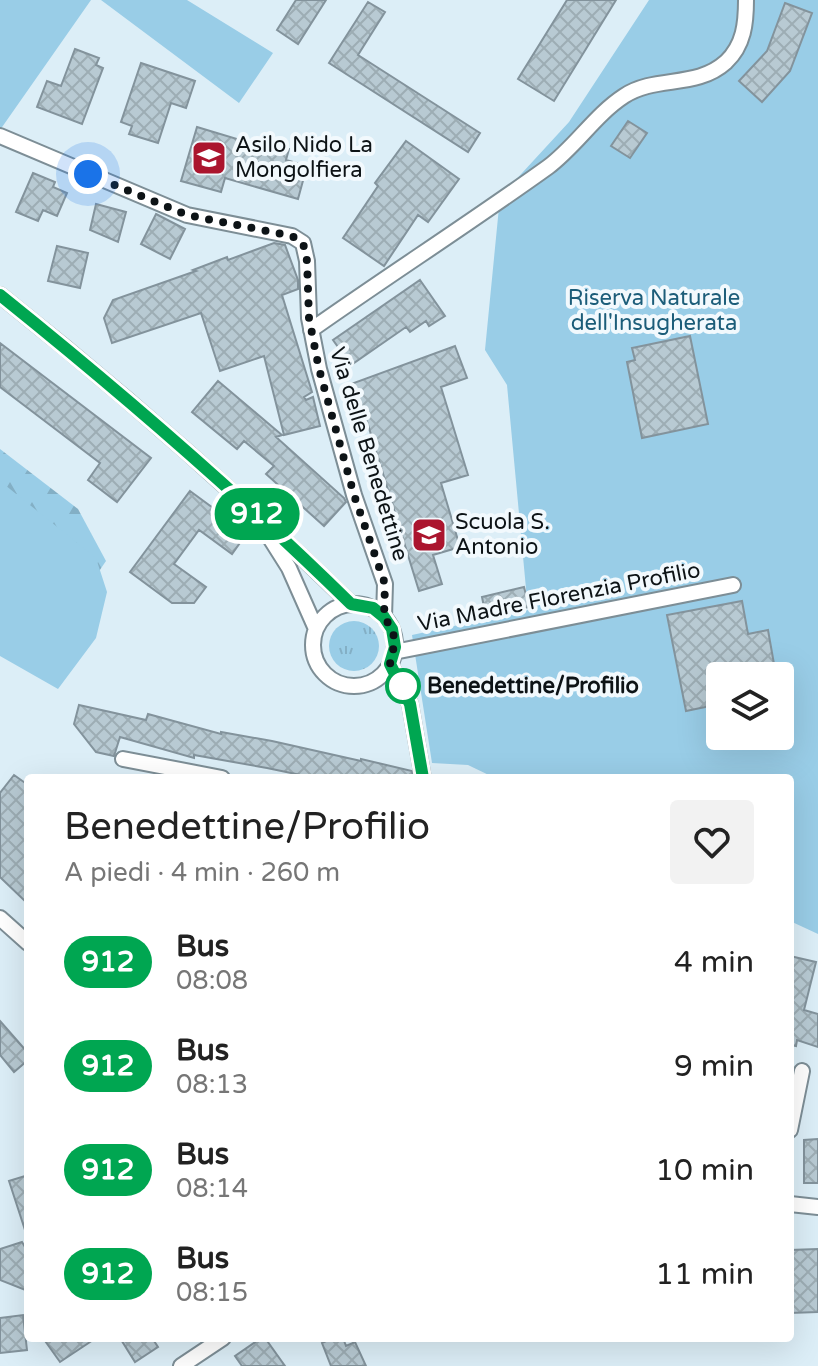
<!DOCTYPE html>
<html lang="it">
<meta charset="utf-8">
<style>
body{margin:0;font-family:"Varela Round",sans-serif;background:#f2f2f2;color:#222;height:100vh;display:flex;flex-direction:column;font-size:30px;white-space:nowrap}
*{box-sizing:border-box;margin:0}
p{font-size:26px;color:#767676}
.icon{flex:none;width:44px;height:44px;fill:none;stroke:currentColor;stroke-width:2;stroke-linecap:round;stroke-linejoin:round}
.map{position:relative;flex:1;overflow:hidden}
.drawer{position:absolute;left:24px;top:774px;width:770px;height:568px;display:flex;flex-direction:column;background:#fff;border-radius:8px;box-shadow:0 8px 32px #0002}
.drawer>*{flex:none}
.badge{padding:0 16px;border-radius:26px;font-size:28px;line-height:52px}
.tools{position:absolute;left:706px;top:662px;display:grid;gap:16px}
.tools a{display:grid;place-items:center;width:88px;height:88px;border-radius:8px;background:#fff;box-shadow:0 8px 32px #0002;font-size:40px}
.you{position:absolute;width:40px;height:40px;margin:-20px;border:6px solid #fff;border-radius:50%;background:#1a73e8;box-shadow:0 0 0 12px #1a73e833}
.map>.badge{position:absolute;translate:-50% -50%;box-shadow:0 0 0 4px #fff}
.round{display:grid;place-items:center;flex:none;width:84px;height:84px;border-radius:8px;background:#f2f2f2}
.headline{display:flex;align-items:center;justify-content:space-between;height:136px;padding:0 40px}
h1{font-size:38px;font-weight:600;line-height:60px}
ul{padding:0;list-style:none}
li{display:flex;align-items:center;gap:24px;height:104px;padding:0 40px}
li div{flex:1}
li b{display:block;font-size:30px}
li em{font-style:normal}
li .badge{min-width:88px;font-weight:700;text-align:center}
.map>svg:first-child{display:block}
.grass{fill:url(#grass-tufts)}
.forest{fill:url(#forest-firs)}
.park{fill:#99cde7;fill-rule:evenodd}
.building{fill:url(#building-cross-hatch);stroke:#83939c;stroke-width:2}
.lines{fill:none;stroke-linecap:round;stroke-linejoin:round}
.minor-casing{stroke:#7d8e96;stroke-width:18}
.minor{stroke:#fff;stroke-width:14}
.line-casing{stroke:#fff;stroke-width:18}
.line{stroke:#00a651;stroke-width:12}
.walk{stroke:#0d1316;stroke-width:8;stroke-dasharray:0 14.4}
.stop-dot{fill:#fff;stroke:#00a651;stroke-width:4}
.labels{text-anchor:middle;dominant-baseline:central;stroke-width:8;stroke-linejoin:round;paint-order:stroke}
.poi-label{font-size:22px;fill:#0d1316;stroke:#f2f9fd;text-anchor:start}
.park-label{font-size:22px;fill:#1c5d79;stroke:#f2f9fd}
.street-label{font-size:22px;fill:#0d1316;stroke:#f2f9fd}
.stop-label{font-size:22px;font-weight:bold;fill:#0d1316;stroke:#f2f9fd;text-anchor:start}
</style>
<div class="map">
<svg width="818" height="1366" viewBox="0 0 818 1366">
<defs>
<pattern id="grass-tufts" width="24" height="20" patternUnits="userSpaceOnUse" patternTransform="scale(2)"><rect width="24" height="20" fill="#99cde7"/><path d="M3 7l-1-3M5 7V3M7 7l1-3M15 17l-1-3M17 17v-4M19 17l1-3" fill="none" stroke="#83afc5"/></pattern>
<pattern id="forest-firs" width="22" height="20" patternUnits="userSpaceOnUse" patternTransform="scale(2)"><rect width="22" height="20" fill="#99cde7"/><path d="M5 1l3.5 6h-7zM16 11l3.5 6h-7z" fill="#83afc5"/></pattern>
<pattern id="building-cross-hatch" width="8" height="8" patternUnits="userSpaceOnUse" patternTransform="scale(2)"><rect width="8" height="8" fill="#b8cad3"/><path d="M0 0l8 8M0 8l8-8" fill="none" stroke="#9dadb4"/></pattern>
</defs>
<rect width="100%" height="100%" fill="#dceef7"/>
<path class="grass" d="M329 646a25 25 0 1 1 50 0a25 25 0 1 1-50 0Z"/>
<path class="forest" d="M 0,449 L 78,509 L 106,561 L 48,646 L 0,646 Z"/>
<path class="park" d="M 0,0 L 91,0 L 0,130 Z
M 101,0 L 187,0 L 273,53 L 239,103 Z
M 649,0 L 818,0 L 818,934 L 790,921 L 790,778 L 495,778 L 468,765 L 432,763 L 412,635 L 528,610 L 507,385 L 485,350 L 500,197 L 569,122 ZM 720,676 L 780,676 L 780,736 L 720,736 Z
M 0,481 L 96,558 L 107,592 L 96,638 L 58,689 L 0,656 Z"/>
<path class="building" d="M 296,0 L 326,0 L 298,44 L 277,30 Z
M 567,0 L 616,0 L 554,101 L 518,79 Z
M 368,2 L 385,12 L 358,55 L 480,133 L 468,152 L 329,63 Z
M 785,3 L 812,13 L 790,71 L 762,102 L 739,81 L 767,51 Z
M 75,49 L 99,58 L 96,65 L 103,68 L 82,124 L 37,107 L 47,81 L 61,86 Z
M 141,63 L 195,81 L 186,108 L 171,103 L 158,143 L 129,134 L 132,126 L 121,122 Z
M 628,121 L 647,133 L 630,158 L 611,146 Z
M 197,127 L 260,146 L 261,142 L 289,149 L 286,160 L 307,166 L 298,199 L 225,178 L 221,192 L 181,181 Z
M 406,141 L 459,179 L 428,222 L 418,215 L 384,266 L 343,238 L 378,186 L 375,183 Z
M 33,173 L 55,182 L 53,187 L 67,193 L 57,216 L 43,210 L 38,221 L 16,212 Z
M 96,204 L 126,212 L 118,242 L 90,230 Z
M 156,214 L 185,229 L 170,259 L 141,244 Z
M 274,243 L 285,245 L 298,280 L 298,289 L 282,295 L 312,392 L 304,397 L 306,400 L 313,397 L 320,426 L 284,435 L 264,356 L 220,371 L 201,313 L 112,343 L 104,318 L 113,300 L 196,271 L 193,270 L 227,257 L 228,260 Z
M 57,246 L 88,253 L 80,288 L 48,281 Z
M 420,280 L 445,316 L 429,326 L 426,321 L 410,332 L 406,327 L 351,365 L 333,340 Z
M 690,336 L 708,424 L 642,438 L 627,362 L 635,360 L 632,348 Z
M 0,343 L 151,458 L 117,502 L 88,480 L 100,463 L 0,387 Z
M 455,346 L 467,378 L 441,387 L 468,475 L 441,483 L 460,547 L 433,555 L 442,584 L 419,591 L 365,415 L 363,415 L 351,384 Z
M 218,381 L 282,435 L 276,437 L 344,498 L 346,502 L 324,526 L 266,474 L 274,466 L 244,441 L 237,449 L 192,412 Z
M 190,491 L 247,533 L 232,554 L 199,530 L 174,564 L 206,587 L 194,603 L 172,603 L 130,572 Z
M 524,587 L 529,607 L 486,617 L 482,597 Z
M 742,601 L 748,634 L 768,630 L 774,664 L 754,668 L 755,676 L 720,676 L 720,704 L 686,711 L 667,615 Z
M 79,705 L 146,720 L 148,714 L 221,734 L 221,732 L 272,741 L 361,761 L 361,759 L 412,771 L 413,778 L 315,778 L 267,768 L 194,755 L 194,758 L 120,737 L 114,756 L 96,752 L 74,724 Z
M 14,775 L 28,785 L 28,904 L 0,877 L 0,793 Z
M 790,956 L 816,962 L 804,1010 L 818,1014 L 818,1047 L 797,1040 L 796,1046 L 790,1045 Z
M 0,1021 L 28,1053 L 28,1060 L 14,1072 L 0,1055 Z
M 818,1139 L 818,1183 L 804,1183 L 804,1140 Z
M 28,1175 L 28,1230 L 25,1230 L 9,1181 Z
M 22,1242 L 28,1252 L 28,1291 L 0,1280 L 0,1249 Z
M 818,1249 L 818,1312 L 790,1313 L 790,1250 Z
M 23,1315 L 27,1350 L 0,1353 L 0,1318 Z
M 43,1338 L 96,1338 L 60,1362 Z
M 120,1338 L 152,1338 L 158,1347 L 135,1362 Z
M 261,1338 L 265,1338 L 285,1366 L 242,1366 L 235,1356 Z
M 332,1338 L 343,1338 L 346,1346 L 355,1342 L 366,1366 L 331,1366 L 322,1343 Z"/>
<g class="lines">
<defs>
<path id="minor" d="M 0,136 L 187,215 L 292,236 L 303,243 L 307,261 L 309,318 L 319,369 L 354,495 L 385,584 L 384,617
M 0,295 C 122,392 239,495 351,604
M 311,330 C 389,275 470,223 548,167 C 576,146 595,115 624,96 C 656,75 696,89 726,62 C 744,45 746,23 746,0
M 265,530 L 289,568 L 316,629
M313 645a41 41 0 1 1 82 0a41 41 0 1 1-82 0Z
M 394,652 L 733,585
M 390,664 L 410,704 L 423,778
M 123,759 L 222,778
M 0,918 L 28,943
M 790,1130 L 802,1071
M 790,1204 L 818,1207
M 181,1366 L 223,1338"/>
</defs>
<use href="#minor" class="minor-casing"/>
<use href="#minor" class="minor"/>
</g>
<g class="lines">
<defs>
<path id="line" d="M 0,295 C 122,393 239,494 351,604 L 373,608 L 384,617 L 392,629 L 395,647 L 390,664 L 410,704 L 423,778"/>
</defs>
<use href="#line" class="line-casing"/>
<use href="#line" class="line"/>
<path class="walk" d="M 88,174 L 187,215 L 292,236 L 303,243 L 307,261 L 309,318 L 319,369 L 354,495 L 385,584 L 384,617 L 392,629 L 395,641 L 390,664 L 405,691 L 403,686"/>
</g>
<defs>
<symbol id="school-square" viewBox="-11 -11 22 22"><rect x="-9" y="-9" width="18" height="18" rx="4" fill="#ab152e" stroke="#f2f9fd"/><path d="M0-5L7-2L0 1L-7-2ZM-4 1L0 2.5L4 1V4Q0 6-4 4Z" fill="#fff"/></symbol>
</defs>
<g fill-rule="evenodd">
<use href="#school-square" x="189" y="138" width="40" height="40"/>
<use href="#school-square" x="409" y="515" width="40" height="40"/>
</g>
<circle class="stop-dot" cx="403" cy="686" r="16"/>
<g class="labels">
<g class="poi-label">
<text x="235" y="145">Asilo Nido La<tspan x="235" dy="25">Mongolfiera</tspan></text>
<text x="455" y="522">Scuola S.<tspan x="455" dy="25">Antonio</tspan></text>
</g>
<g class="park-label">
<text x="654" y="298">Riserva Naturale<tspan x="654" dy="25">dell'Insugherata</tspan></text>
</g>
<g class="street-label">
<text transform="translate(369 454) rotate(73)">Via delle Benedettine</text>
<text transform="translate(559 597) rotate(-11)">Via Madre Florenzia Profilio</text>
</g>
<g class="stop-label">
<text x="427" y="686">Benedettine/Profilio</text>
</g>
</g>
</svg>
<div class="tools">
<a><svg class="icon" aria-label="layers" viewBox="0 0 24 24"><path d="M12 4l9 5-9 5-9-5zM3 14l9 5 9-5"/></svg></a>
</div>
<div class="you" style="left:88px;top:174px"></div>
<b class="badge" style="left:257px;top:514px;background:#00a651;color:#fff">912</b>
<section class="drawer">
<div class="headline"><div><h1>Benedettine/Profilio</h1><p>A piedi · 4 min · 260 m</p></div><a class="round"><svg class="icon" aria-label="heart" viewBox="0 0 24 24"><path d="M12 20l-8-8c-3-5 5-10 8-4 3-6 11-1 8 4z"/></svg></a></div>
<ul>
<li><span class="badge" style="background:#00a651;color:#fff">912</span><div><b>Bus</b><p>08:08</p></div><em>4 min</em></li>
<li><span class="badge" style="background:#00a651;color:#fff">912</span><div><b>Bus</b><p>08:13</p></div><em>9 min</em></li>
<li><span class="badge" style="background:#00a651;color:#fff">912</span><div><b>Bus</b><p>08:14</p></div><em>10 min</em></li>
<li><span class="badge" style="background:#00a651;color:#fff">912</span><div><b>Bus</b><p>08:15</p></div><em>11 min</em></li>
</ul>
</section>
</div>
